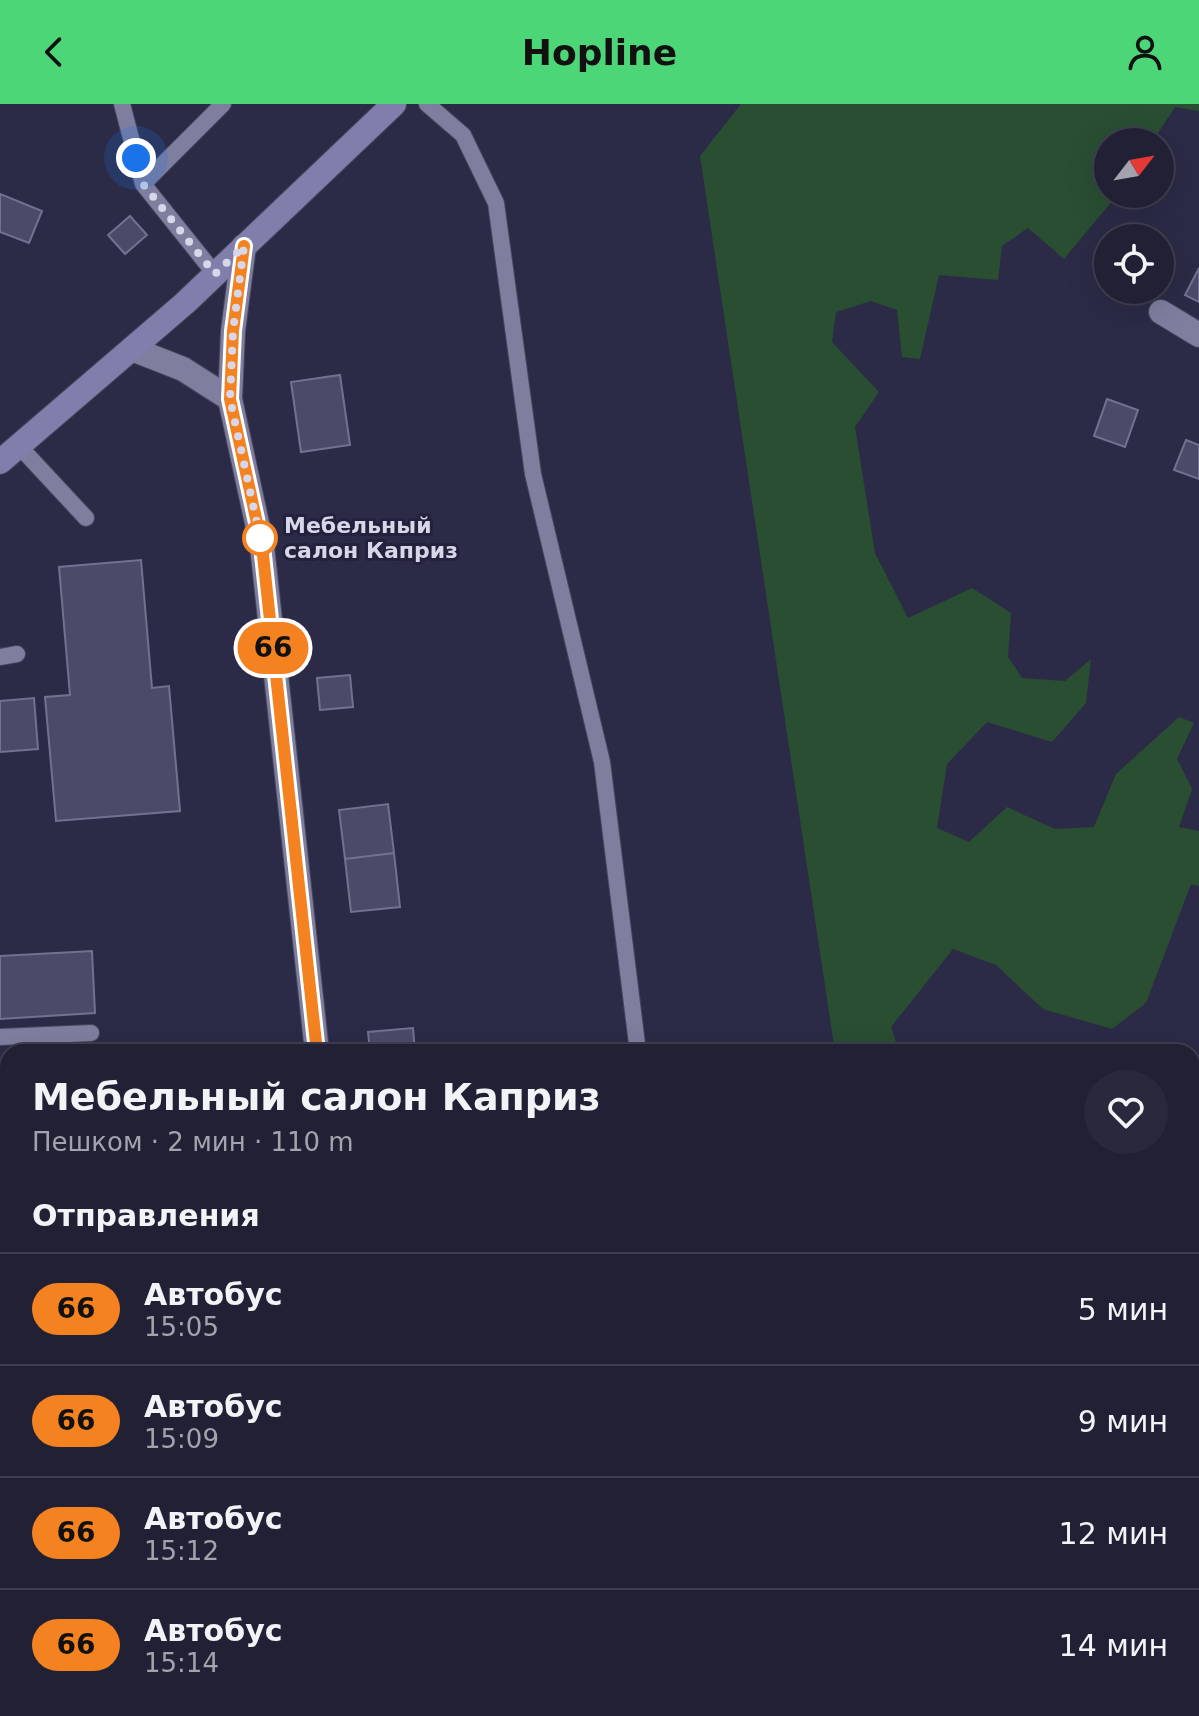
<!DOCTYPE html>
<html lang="ru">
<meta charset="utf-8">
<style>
body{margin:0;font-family:"DejaVu Sans",sans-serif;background:#29283d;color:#f1f3f6;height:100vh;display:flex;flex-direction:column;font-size:30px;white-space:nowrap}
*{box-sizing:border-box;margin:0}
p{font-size:26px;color:#a2a3ad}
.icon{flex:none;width:44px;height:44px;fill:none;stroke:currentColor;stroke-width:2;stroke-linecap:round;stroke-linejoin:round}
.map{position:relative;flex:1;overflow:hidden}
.details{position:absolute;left:0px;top:940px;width:1200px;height:672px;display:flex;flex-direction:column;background:#212035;border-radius:24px 24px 0 0;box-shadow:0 8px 32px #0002,0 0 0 2px #3e3e50}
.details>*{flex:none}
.badge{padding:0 16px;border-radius:26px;font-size:28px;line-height:52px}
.needle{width:52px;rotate:59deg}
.fabs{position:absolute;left:1094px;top:24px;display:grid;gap:16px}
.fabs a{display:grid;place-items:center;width:80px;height:80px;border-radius:50%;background:#212035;box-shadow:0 8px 32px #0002,0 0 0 2px #3e3e50;font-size:40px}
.you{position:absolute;width:40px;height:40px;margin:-20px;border:6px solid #fff;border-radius:50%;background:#1a73e8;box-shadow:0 0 0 12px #1a73e833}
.map>.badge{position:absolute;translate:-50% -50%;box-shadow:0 0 0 4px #fff}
h2{padding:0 32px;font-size:30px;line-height:72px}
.round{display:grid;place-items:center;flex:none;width:84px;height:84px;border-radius:42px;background:#29283d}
.summary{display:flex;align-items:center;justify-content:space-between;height:136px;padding:0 32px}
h1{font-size:38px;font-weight:800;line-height:60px}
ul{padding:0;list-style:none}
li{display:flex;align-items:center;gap:24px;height:112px;padding:0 32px;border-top:2px solid #3e3e50}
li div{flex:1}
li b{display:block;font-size:30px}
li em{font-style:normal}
li .badge{min-width:88px;font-weight:700;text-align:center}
header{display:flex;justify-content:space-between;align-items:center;height:104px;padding:0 32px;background:#4cd677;color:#111;font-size:36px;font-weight:800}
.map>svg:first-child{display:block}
.green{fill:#294e32}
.building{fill:#4b4a69;stroke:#717191;stroke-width:2}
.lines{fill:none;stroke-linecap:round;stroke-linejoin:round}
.lane-casing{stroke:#47465e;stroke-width:18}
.street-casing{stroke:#47465e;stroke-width:26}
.secondary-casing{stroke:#47465e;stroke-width:26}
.path{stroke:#88889e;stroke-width:5;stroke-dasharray:2 6;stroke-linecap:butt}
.lane{stroke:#7e7e9f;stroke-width:16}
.street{stroke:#7e7e9f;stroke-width:24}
.secondary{stroke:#807fac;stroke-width:24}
.line-casing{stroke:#fff;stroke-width:18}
.line{stroke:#f58220;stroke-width:12}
.walk{stroke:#d6d7e9;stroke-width:8;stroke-dasharray:0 14.4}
.stop-dot{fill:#fff;stroke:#f58220;stroke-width:4}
.labels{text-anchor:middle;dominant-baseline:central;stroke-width:6;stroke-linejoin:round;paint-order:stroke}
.stop-label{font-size:22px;font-weight:bold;fill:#d6d7e9;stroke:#23213c;text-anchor:start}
</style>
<header><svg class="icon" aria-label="back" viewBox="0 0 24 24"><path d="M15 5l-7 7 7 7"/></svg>Hopline<svg class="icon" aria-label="person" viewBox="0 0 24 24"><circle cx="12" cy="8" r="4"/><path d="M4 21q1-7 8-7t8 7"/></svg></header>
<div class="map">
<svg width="1199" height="1612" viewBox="0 0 1199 1612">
<rect width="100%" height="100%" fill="#2c2b47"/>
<path class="green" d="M 741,0 L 1199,0 L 1199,7 L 1175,3 L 1152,38 L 1108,38 L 1108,90 L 1118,90 L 1064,155 L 1028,124 L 1002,142 L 998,176 L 939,171 L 920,255 L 902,253 L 897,206 L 871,197 L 836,208 L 832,238 L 879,288 L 855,323 L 875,449 L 908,514 L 972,484 L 1011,509 L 1008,553 L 1022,574 L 1065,577 L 1091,555 L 1086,599 L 1052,638 L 987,618 L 947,660 L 937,724 L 969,738 L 1007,703 L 1055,725 L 1094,723 L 1116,670 L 1179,613 L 1194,619 L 1177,655 L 1192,685 L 1179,723 L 1199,727 L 1199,782 L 1191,780 L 1146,899 L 1112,925 L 1043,905 L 996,861 L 953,845 L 891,923 L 899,948 L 835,948 L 700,52 Z
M 933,1604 L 1183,1604 L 1178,1612 L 935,1612 Z"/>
<path class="building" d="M 0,90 L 42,107 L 29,139 L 0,128 Z
M 130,112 L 147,131 L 125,150 L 108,131 Z
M 1199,164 L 1199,198 L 1185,191 Z
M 340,271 L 350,341 L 301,348 L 291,278 Z
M 1107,295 L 1138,306 L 1125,343 L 1094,332 Z
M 1186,336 L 1199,341 L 1199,375 L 1174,366 Z
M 141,456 L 152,584 L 169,582 L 180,707 L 56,717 L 45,593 L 70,591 L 59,463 Z
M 350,571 L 353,603 L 320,606 L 317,574 Z
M 34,594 L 38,645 L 0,648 L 0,597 Z
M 388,700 L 394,749 L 345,755 L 339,706 Z
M 394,749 L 400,803 L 351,808 L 345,755 Z
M 92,847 L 95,909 L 0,915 L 0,852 Z
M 413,924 L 415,948 L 370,948 L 368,928 Z
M 0,956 L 8,956 L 8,1039 L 0,1039 Z
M 0,1352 L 8,1352 L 8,1411 L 0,1412 Z"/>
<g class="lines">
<defs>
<path id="lane" d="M 122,0 L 143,80 L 215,170
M 427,0 L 463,31 L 496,99 L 533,370 L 602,658 L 638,948
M 143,80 L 223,0
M 19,342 L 86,414
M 0,553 L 17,550
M 0,933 L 91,929
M 0,1134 L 8,1134
M 0,1315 L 8,1315
M 44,1604 L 45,1612
M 670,1604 L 670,1612"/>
<path id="street" d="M 1161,208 L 1199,231
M 132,245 L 183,265 L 230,295 L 262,442 L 317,948
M 230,295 L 233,227 L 244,142
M 390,1604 L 391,1612"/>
<path id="secondary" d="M 0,358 L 185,199 L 394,0"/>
</defs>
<use href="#lane" class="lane-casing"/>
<use href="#street" class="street-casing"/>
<use href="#secondary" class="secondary-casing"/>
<path class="path" d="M 358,1604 L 359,1612"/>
<use href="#lane" class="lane"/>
<use href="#street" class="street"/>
<use href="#secondary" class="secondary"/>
</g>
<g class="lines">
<defs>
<path id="line" d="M 244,142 L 233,227 L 230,295 L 262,442 L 317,948"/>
</defs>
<use href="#line" class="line-casing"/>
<use href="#line" class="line"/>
<path class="walk" d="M 136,54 L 143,80 L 215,170 L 244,142 L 233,227 L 230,295 L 262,442 L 260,434"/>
</g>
<circle class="stop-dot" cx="260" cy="434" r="16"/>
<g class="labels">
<g class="stop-label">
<text x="284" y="421">Мебельный<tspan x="284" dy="25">салон Каприз</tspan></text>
</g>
</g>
</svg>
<div class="fabs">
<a><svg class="needle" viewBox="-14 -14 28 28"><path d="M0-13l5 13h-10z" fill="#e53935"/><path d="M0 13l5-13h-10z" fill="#a2a3ad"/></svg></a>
<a><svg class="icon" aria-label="locate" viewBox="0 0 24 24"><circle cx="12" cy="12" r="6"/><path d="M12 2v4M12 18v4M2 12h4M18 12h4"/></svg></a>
</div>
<div class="you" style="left:136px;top:54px"></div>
<b class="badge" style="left:273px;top:544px;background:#f58220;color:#111">66</b>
<section class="details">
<div class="summary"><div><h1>Мебельный салон Каприз</h1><p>Пешком · 2 мин · 110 m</p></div><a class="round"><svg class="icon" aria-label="heart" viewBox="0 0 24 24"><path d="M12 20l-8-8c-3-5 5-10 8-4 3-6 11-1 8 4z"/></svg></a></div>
<h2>Отправления</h2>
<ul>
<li><span class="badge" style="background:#f58220;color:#111">66</span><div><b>Автобус</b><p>15:05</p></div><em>5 мин</em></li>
<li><span class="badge" style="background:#f58220;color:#111">66</span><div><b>Автобус</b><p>15:09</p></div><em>9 мин</em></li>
<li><span class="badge" style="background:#f58220;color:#111">66</span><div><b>Автобус</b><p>15:12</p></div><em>12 мин</em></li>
<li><span class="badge" style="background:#f58220;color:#111">66</span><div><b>Автобус</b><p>15:14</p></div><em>14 мин</em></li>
</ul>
</section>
</div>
